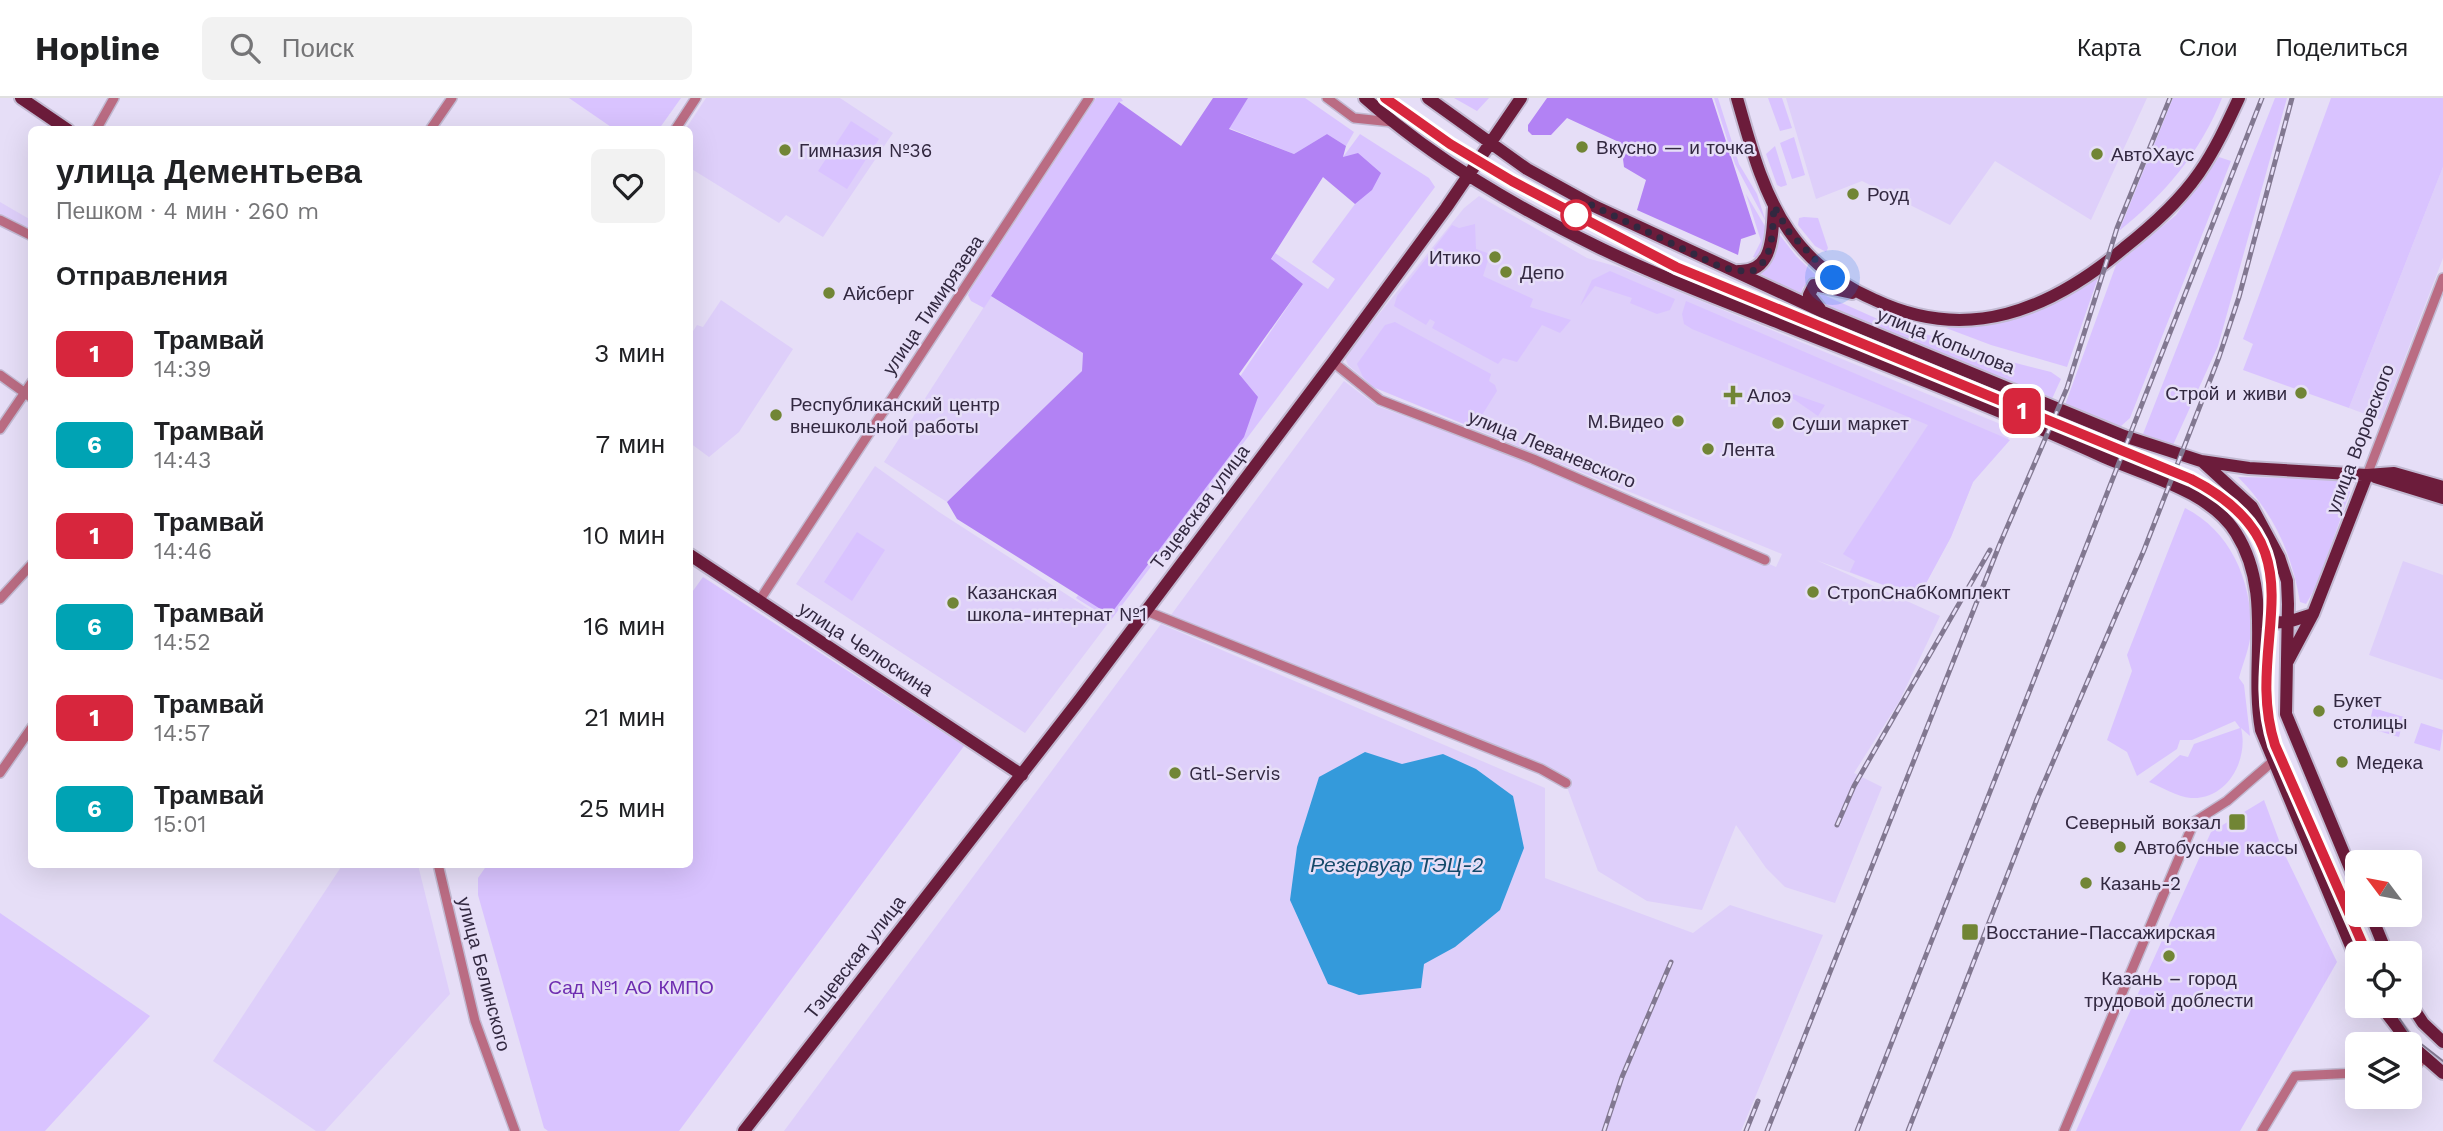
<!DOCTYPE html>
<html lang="ru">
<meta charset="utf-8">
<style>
body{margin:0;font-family:"Work Sans",sans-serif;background:#f2f2f2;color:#202124;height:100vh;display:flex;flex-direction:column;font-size:26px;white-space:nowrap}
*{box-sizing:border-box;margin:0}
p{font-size:23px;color:#757577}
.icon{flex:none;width:38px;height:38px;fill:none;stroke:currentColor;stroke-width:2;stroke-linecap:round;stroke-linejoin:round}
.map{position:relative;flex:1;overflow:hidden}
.details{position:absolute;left:28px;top:28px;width:665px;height:742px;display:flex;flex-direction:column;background:#fff;border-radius:10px;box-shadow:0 7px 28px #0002}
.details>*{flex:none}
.badge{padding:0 14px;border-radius:10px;font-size:24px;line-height:46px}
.needle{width:46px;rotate:302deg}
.buttons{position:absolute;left:2345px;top:752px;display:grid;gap:14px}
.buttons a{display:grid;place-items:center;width:77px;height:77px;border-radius:10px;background:#fff;box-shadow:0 7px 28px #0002;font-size:35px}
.you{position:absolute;width:35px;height:35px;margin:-18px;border:5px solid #fff;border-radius:50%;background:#1a73e8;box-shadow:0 0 0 10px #1a73e833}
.map>.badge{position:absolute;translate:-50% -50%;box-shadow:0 0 0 4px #fff}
h2{padding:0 28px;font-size:26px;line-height:63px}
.round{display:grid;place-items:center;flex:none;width:74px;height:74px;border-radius:10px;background:#f2f2f2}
.overview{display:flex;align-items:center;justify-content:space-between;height:119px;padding:0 28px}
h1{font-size:33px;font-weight:600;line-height:52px}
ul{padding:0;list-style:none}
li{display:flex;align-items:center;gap:21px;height:91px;padding:0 28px}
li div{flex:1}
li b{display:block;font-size:26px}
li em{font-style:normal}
li .badge{min-width:77px;font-weight:700;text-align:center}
header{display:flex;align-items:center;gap:42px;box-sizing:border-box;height:98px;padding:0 35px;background:#fff;border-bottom:2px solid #e0e0e0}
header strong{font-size:33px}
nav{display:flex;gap:38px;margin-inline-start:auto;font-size:24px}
.search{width:490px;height:63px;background:#f2f2f2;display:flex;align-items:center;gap:18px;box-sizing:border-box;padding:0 24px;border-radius:10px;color:#757577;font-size:26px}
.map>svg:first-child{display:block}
.built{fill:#decffa}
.green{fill:#d9c3ff}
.forest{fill:#b282f4}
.water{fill:#349adb}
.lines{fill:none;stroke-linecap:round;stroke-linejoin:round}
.minor-casing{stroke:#c2bad2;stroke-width:12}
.major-casing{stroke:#c2bad2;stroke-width:16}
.minor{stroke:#ba6c83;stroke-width:9}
.major{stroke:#6c1c3b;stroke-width:12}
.tram{stroke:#827891;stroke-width:2}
.rail-casing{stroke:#827891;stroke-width:5}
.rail{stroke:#e6def7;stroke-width:2.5;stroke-dasharray:8;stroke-linecap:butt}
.line-casing{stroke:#fff;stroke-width:16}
.line{stroke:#d7263d;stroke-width:10}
.walk{stroke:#322840;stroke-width:7;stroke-dasharray:0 12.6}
.poi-dot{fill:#718535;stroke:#e6def7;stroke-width:2.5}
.stop-dot{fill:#fff;stroke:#d7263d;stroke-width:3.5}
.labels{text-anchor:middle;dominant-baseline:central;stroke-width:5;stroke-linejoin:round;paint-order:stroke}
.poi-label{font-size:19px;fill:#322840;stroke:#e6def7;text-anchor:start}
.street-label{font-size:19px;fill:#322840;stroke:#e6def7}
.park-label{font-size:19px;fill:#6d2bb0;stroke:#e6def7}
.water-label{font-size:21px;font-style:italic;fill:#14496a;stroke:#e6def7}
</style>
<header>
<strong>Hopline</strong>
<div class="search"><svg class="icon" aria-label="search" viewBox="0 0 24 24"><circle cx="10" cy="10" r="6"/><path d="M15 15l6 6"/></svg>Поиск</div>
<nav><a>Карта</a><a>Слои</a><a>Поделиться</a></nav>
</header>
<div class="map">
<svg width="2443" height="1033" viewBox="0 0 2443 1033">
<rect width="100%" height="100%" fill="#e6def7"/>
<path class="built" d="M 706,0 L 840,0 L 893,35 L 823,139 L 786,117 L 779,125 L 690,70 L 690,32 L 685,32 Z
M 1786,0 L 2147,0 L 2091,122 L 1995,63 L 1950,127 L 1862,83 L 1816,101 Z
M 2443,69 L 2443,160 L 2381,322 L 2349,310 Z
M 1479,98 L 1587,160 L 1618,169 L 2015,332 L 1973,384 L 1951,439 L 1923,490 L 1916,495 L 1902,494 L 1816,462 L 1940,518 L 1899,604 L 1854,675 L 1882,689 L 1835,805 L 1785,789 L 1766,770 L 1736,727 L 1702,812 L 1647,803 L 1598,773 L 1564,681 L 1171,517 L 1344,283 L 1377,308 L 1537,366 L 1776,469 L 1782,456 L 1373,289 L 1348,267 L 1345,259 L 1351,251 L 1464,110 Z
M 0,104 L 31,122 L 31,144 L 0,129 Z
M 991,198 L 1083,255 L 1082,273 L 947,404 L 884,364 Z
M 721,202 L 793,251 L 739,334 L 709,359 L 690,345 L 690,238 L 697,227 L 703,229 Z
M 875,368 L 939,414 L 1109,524 L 1025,635 L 796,486 Z
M 2403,463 L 2443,477 L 2443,582 L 2369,557 Z
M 1161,526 L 1545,690 L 1545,780 L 1693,835 L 1730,807 L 1823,837 L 1741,1033 L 784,1033 Z
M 343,766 L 418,767 L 450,896 L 325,1033 L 316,1033 L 213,963 Z"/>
<path class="green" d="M 569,0 L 681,0 L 659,31 L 614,31 Z
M 1096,0 L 1121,0 L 1123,3 L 1119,4 L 984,210 L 971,203 L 968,197 L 971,191 Z
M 1248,0 L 1305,0 L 1354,34 L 1346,48 L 1327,36 L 1294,56 L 1229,30 Z
M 1454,0 L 1489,0 L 1477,13 Z
M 1714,0 L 1718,0 L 1739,66 L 1757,96 L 1766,124 L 1735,66 Z
M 1768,0 L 1782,0 L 1792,30 L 1780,33 Z
M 2173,0 L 2222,0 C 2200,55 2165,96 2119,133 Z
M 2275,0 L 2287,0 L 2218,248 L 2173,347 L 2143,336 Z
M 2331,0 L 2443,0 L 2443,69 L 2349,310 L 2243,272 L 2253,246 L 2243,241 Z
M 851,23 L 879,41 L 847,91 L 818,73 Z
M 1360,36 L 1429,80 L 1435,89 L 1111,522 L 1076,500 L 1237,283 L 1303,186 L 1271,162 L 1275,155 L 1328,191 L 1335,181 L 1312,164 L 1355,106 L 1343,59 Z
M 1794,39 L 1805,77 L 1792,81 L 1780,45 Z
M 1775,48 L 1787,87 L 1781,89 L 1777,87 L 1766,56 Z
M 2219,59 L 2231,63 L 2130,320 L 2120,329 L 2065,307 L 2116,167 L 2176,117 Z
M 1746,96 L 1769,135 L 1761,162 L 1753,159 L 1761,143 Z
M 1804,119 L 1818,120 L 1828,150 L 1826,154 L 1815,148 L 1798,127 L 1799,120 Z
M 1475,126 L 1476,151 L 1490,156 L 1483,178 L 1533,201 L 1530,209 L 1571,222 L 1560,235 L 1542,227 L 1517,264 L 1503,260 L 1498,266 L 1432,230 L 1435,224 L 1430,221 L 1426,227 L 1394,208 L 1397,198 L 1452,127 L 1459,130 Z
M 1775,131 L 1796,158 L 1828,189 L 1813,184 L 1803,189 L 1801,197 L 1757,174 Z
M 1610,173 L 1675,201 L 1670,212 L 1657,216 L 1630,205 L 1632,200 L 1595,188 L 1580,208 L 1592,182 Z
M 2099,177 L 2067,269 L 1991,247 L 1946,230 C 2006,226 2051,213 2099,177 Z
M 1815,193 L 1900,231 L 1929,237 L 1965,252 L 2051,274 L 2061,281 L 2051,303 L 1827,211 L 1817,204 Z
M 1686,203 L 2010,342 L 1973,384 L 1951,439 L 1923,491 L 1916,495 L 1902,494 L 1850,474 L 1855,463 L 1843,456 L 1928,327 L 1692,231 L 1684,226 L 1682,216 Z
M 1395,224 L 1491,276 L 1489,283 L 1495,287 L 1497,293 L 1474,330 L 1373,289 L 1363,279 L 1357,266 L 1385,227 Z
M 1779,291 L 1825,307 L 1818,318 Z
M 2238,379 L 2347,381 L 2350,394 L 2317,487 L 2306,506 L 2300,504 C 2292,455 2273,414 2238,379 Z
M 2185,410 C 2231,433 2252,484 2251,533 C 2250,549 2243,565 2239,580 L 2244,587 L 2250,638 L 2241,630 C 2249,662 2227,702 2191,700 C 2177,699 2162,689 2149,684 L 2180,657 L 2188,659 L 2194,646 L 2240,630 L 2235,623 L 2192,642 L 2180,642 L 2177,651 L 2137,678 L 2127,654 L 2107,642 L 2132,573 L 2127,557 Z
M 857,434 L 885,452 L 852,503 L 824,484 Z
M 703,479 L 964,648 L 679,1033 L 548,1033 L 544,1030 L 478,797 L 478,780 L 487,767 L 690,766 L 690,497 Z
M 2373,610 L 2404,619 L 2399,639 L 2368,630 Z
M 2421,625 L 2443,632 L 2440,653 L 2414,645 Z
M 2264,702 L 2283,753 L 2337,864 L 2240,1033 L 2076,1033 L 2211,734 Z
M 0,815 L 150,918 L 45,1033 L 0,1033 Z"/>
<path class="forest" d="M 1213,0 L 1248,0 L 1229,31 L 1294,56 L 1327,36 L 1346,48 L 1343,59 L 1358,55 L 1381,75 L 1372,92 L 1355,106 L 1323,79 L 1271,161 L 1303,186 L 1239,276 L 1258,299 L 1244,339 L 1110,517 L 957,421 L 947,404 L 1082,273 L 1083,255 L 991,198 L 1119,4 L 1181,48 Z
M 1547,0 L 1712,0 L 1756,136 L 1741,141 L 1738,157 L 1637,112 L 1646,82 L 1624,69 L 1621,45 L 1567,20 L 1551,37 L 1532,37 L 1528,33 L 1528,27 Z"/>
<path class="water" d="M 1365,654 L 1402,666 L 1443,656 L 1476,671 L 1513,698 L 1524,750 L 1500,812 L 1455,849 L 1424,866 L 1421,890 L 1359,897 L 1328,886 L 1290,802 L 1297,749 L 1319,679 Z"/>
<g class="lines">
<defs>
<path id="minor" d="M 1327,0 L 1354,20 L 1392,24
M 96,32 L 114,0
M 430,32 L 452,0
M 675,32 L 696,0
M 0,122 L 32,138
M 1333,264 L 1380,302 L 1533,361 L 1765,462
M 0,277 L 32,300
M 0,331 L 32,284
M 2367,377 L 2443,180
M 0,501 L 32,466
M 759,503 L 1089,0
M 1146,513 L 1541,671 L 1566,685
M 0,675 L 32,629
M 438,766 L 475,923 L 515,1033
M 2410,972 L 2424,961
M 2064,1033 L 2194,724 L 2227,703 L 2272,664
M 2262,1033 L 2295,978 L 2357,975"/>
<path id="major" d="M 21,0 L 68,32
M 1365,0 C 1435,62 1516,109 1600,150 C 1653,176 1709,197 1764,219 C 1878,264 1992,308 2104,359 C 2147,378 2210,393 2236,435 C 2274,495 2249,566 2261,632 L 2357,863
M 1428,0 L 1527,71 L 1594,108 L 1823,214 L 2124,338 L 2201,363 L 2249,370 L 2367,377 L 2394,375 L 2443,389
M 1737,0 C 1750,45 1762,94 1789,133 C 1811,165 1840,187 1875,202 C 1968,246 2050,212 2124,150 C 2152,128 2178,105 2199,75 C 2215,52 2227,26 2239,0
M 1738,173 C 1774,175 1772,136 1774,109
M 1820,211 L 1809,197 L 1814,187 L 1852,195
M 2204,365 L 2252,409 L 2279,459 L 2287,483 L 2288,506 L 2286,616 L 2357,787
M 2375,379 L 2443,400
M 690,457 L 1022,677
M 2259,525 L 2288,524 L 2313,516
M 2288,563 L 2313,516 L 2367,377
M 2371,817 L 2387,856
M 2410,905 L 2423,925 L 2443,944
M 2381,908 L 2411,947 L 2443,975
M 744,1033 L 1080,601 L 1333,264 L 1446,110 L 1521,0"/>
</defs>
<use href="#minor" class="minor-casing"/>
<use href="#major" class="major-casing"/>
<use href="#minor" class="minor"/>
<use href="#major" class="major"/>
<path class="tram" d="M 1385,0 L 1450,46 L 1512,83 L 1676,169 L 2191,381 C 2328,451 2241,542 2275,647 L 2367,856
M 2391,908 L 2411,938 L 2443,963"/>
<defs>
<path id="rail" d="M 1837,727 L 1854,688 L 1990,452
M 1604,1033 L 1622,979 L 1671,864
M 1746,1033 L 1758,1003
M 1767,1033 L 1999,448 L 2067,290 L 2117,130 L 2170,0
M 1857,1033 L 2262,0
M 1908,1033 L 2037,701 L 2144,452 L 2219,259 L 2239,199 L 2292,0"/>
</defs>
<use href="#rail" class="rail-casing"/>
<use href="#rail" class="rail"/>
</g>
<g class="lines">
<defs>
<path id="line" d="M 1385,0 L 1450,46 L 1512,83 L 1676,169 L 2191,381 C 2328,451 2241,542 2275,647 L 2367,856"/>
</defs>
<use href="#line" class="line-casing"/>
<use href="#line" class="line"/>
<path class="walk" d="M 1576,117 L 1583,103 L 1723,170 L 1750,174 C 1775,164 1772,131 1774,108 L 1789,134 L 1833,180"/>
</g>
<g class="poi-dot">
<circle cx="1582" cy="49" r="7"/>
<circle cx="785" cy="52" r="7"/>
<circle cx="2097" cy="56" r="7"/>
<circle cx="1853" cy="96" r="7"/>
<circle cx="1495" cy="159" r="7"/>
<circle cx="1506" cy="174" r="7"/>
<circle cx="829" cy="195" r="7"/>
<circle cx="2301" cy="295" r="7"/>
<path d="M1729.5 286.5h7v7h7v7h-7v7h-7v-7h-7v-7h7z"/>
<circle cx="776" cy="317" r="7"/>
<circle cx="1678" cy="323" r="7"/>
<circle cx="1778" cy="325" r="7"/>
<circle cx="1708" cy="351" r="7"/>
<circle cx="1813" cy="494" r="7"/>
<circle cx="953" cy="505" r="7"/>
<circle cx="2319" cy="613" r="7"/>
<circle cx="2342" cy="664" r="7"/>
<circle cx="1175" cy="675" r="7"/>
<rect x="2228" y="715" width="18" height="18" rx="3.5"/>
<circle cx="2120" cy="749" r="7"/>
<circle cx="2086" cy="785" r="7"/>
<rect x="1961" y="825" width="18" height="18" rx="3.5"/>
<circle cx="2169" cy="858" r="7"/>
</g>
<circle class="stop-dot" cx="1576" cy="117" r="14"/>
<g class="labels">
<g class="poi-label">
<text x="1596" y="49">Вкусно — и точка</text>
<text x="799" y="52">Гимназия №36</text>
<text x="2111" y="56">АвтоХаус</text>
<text x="1867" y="96">Роуд</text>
<text x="1481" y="159" text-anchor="end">Итико</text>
<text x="1520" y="174">Депо</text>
<text x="843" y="195">Айсберг</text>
<text x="2287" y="295" text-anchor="end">Строй и живи</text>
<text x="1747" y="297">Алоэ</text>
<text x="790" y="306">Республиканский центр<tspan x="790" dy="22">внешкольной работы</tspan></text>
<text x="1664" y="323" text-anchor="end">М.Видео</text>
<text x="1792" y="325">Суши маркет</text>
<text x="1722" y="351">Лента</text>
<text x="967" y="494">Казанская<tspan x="967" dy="22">школа-интернат №1</tspan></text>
<text x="1827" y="494">СтропСнабКомплект</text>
<text x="2333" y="602">Букет<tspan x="2333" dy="22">столицы</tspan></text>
<text x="2356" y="664">Медека</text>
<text x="1189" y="675">Gtl-Servis</text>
<text x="2221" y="724" text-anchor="end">Северный вокзал</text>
<text x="2134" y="749">Автобусные кассы</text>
<text x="2100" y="785">Казань-2</text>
<text x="1986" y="834">Восстание-Пассажирская</text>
<text x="2169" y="880" text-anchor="middle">Казань – город<tspan x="2169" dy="22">трудовой доблести</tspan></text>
</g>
<g class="street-label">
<text transform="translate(933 207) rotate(-56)">улица Тимирязева</text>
<text transform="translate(1946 243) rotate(22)">улица Копылова</text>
<text transform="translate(2360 341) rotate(-69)">улица Воровского</text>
<text transform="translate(1552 351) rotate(22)">улица Леваневского</text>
<text transform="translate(1200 409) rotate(-53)">Тэцевская улица</text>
<text transform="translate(866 551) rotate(33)">улица Челюскина</text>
<text transform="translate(855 859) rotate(-52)">Тэцевская улица</text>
<text transform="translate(484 876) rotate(75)">улица Белинского</text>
</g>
<g class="park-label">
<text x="631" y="889">Сад №1 АО КМПО</text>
</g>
<g class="water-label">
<text x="1397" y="766">Резервуар ТЭЦ-2</text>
</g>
</g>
</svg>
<div class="buttons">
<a><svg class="needle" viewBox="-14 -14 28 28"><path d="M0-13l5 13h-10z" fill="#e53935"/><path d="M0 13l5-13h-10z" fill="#757577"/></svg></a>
<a><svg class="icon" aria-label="locate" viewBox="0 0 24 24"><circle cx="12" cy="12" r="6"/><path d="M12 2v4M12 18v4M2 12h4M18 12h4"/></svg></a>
<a><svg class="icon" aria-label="layers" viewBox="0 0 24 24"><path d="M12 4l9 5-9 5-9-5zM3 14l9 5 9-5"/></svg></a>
</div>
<div class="you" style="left:1833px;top:180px"></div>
<b class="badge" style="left:2022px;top:313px;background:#d7263d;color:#fff">1</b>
<section class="details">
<div class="overview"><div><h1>улица Дементьева</h1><p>Пешком · 4 мин · 260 m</p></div><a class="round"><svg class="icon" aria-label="heart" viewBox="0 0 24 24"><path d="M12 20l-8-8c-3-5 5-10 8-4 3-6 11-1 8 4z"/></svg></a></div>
<h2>Отправления</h2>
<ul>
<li><span class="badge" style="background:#d7263d;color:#fff">1</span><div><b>Трамвай</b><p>14:39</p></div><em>3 мин</em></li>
<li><span class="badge" style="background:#00a3b4;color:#fff">6</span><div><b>Трамвай</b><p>14:43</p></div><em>7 мин</em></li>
<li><span class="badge" style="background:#d7263d;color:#fff">1</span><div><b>Трамвай</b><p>14:46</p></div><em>10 мин</em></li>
<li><span class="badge" style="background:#00a3b4;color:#fff">6</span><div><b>Трамвай</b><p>14:52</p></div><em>16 мин</em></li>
<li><span class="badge" style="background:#d7263d;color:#fff">1</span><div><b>Трамвай</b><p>14:57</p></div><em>21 мин</em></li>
<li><span class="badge" style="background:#00a3b4;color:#fff">6</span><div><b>Трамвай</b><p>15:01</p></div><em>25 мин</em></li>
</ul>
</section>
</div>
